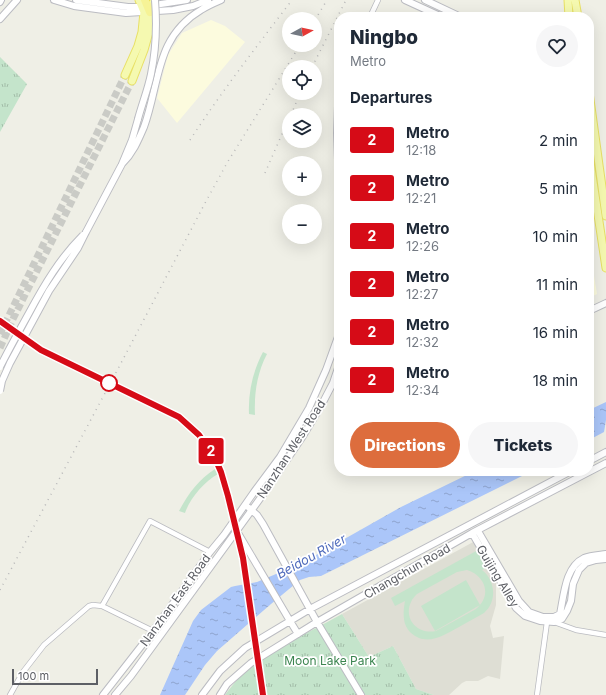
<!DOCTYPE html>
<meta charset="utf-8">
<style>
body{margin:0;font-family:Inter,sans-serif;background:#f6f6f7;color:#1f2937;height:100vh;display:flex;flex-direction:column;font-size:15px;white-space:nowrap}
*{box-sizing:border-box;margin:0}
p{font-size:13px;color:#747a83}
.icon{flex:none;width:22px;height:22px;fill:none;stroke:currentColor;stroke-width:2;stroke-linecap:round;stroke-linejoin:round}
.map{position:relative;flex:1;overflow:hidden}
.sheet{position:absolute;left:334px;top:12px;width:260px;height:464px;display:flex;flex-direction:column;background:#fff;border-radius:16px;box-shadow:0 4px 16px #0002}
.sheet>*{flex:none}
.badge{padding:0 8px;border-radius:3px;font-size:14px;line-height:26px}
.needle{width:26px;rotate:82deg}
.buttons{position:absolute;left:282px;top:12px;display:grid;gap:8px}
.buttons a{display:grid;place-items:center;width:40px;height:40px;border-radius:50%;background:#fff;box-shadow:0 4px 16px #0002;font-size:20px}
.scale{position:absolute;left:12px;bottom:10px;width:86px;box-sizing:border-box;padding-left:4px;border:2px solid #5d5f65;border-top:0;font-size:11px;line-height:14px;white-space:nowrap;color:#5d5f65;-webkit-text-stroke:3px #fff;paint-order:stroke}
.map>.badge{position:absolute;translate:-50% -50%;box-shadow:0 0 0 2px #fff}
h2{padding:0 16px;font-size:15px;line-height:36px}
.round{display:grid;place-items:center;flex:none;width:42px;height:42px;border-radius:21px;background:#f6f6f7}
.headline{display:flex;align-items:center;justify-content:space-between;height:68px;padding:0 16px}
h1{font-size:19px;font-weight:800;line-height:30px}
.action{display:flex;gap:8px;margin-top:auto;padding:8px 16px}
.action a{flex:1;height:46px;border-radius:24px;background:#dd6d3d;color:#fff;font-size:16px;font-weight:800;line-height:46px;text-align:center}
.action a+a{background:#f6f6f7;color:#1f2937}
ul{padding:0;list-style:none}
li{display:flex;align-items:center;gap:12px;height:48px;padding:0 16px}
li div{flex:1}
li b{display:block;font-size:15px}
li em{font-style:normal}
li .badge{min-width:44px;font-weight:700;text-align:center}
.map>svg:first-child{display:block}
.commercial{fill:#fcfbde}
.education{fill:#deded4}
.green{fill:#c4e4cb;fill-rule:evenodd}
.park{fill:url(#park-tufts)}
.water{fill:url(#water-ripples)}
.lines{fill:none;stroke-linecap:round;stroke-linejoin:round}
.primary-tunnel{stroke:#cacbc6;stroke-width:7;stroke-dasharray:7 3.5;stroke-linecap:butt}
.street-casing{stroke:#babbc0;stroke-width:6}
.secondary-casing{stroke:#bbbcc2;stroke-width:8}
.primary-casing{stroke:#e8e065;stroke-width:9}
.highway-casing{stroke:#e4d110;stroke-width:10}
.street{stroke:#fff;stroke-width:4.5}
.secondary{stroke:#fff;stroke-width:6}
.primary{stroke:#f5f9b0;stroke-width:7}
.highway{stroke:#f6f396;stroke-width:8}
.rail{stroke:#b8b8b9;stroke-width:1.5;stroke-dasharray:1 5;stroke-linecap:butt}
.secondary-bridge-casing{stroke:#bbbcc2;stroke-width:8;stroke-linecap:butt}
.secondary-bridge{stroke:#fff;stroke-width:6}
.line-casing{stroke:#fff;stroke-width:9}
.line{stroke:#d60b17;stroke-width:6}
.stop-dot{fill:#fff;stroke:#d60b17;stroke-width:2}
.labels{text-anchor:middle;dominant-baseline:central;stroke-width:3.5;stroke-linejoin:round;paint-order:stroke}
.street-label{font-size:12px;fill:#5d5f65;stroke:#fff}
.park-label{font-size:12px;fill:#3c8550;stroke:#fff}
.water-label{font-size:13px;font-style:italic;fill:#4f6bbc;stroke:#fff}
</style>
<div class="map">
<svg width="606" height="695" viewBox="0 0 606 695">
<defs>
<pattern id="park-tufts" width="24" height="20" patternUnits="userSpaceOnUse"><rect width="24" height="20" fill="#c4e4cb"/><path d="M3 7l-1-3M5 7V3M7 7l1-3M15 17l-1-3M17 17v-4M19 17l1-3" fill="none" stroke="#a2bca8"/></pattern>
<pattern id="water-ripples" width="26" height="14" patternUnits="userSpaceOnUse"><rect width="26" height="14" fill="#abc6f9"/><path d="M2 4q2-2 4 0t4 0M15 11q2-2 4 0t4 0" fill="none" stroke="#8ea4cd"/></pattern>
</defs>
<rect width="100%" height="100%" fill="#efefe6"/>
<path class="commercial" d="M 211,20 L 225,26 L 245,42 L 177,123 L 157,98 L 168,55 L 182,33 Z
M 589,245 L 597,294 L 589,298 Z"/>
<path class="education" d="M 475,541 L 496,579 L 496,605 L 490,626 L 493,638 L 504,636 L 500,679 L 488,676 L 478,681 L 466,681 L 462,683 L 449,695 L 434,695 L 416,689 L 393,646 L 369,657 L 342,614 Z"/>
<path class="green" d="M 263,352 L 267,354 C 257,373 254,394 255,415 L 249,414 C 248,392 253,371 263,352 Z
M 215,469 L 218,474 C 204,482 190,498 185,513 L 179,511 C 188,494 199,479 215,469 Z
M 478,550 L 488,567 L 482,570 C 496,581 497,602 484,613 C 476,618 467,622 459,627 C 444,635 427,647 411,633 C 402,625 403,612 405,601 L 395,606 L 391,598 ZM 467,570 C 486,576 492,596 476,609 L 436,631 C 418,635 403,619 411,602 C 412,599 415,596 417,594 L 457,572 Z
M 466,580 L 480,605 L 435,631 L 421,606 Z"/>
<path class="park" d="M 0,57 L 27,84 L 0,132 Z
M 342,614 L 369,657 L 393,646 L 416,689 L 434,695 L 225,695 C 233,684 243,672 255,664 C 282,645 313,630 342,614 Z"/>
<path class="water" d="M 606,402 L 606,420 L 604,432 L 589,440 L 589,410 Z
M 475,471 L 532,471 L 321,576 L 309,577 L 300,580 L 271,604 L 217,651 L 205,665 L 185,695 L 160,695 L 193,621 L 201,610 L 231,587 L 235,586 L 257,582 L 302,563 L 401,507 Z"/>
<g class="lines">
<path class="primary-tunnel" d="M 0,334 L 125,75
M 0,348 L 13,319 L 132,81"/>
<defs>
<path id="street" d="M 370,17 L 378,0
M 554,622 L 576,630 L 606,635
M 153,631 L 102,606 L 150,521 L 210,552
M 10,695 L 23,672 L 44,645 L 89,606 L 93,605 L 102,606
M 537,695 L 547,622"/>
<path id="secondary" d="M 54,0 L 74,6 L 126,13 L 173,10 L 193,6 L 208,0
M 76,0 L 128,7 L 141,7 L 187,0
M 405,0 L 442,17
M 425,0 L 461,17
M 0,2 L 1,0
M 0,19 L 17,0
M 339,80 L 337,133 L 339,186
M 122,164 C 133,153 138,141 144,127 C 160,83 155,37 201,10 C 207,6 214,3 221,0
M 86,232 L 122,164 L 132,140 L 138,119
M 589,311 L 606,303
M 589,461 L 606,452
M 249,508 L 257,515 L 263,524 L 317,622 L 361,695
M 235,528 L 290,621 L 298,634
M 478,531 L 519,601 L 529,612 L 543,617 L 554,617 L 560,614 C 564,595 565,567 584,558 C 591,555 599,555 606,554
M 472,533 L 516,608 L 525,616 L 540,621 L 554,622 L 562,619 L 567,611 L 571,601 L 573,584 L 579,570 L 586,563 L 596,560 L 606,559
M 103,695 L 153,631 L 210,552 L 224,535 L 254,492 L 280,457 L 309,408 L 326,370 L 339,334
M 115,695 L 131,676 L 267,489 L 303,436 L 321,406 L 333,383 L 339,365
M 202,695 L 220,671 L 245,648 L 310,609 L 571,471
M 220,695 L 227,684 L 251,663 L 317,622 L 472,533 L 606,463"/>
<path id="primary" d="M 568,0 L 569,17
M 575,0 L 578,17
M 125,75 L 138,46 L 142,32 L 144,12 L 139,0
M 132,81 L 144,50 L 149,32 L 150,12 L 154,0
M 589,92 L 606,216
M 589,155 L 606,268"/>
<path id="highway" d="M 145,0 L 150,12"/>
</defs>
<use href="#street" class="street-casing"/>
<use href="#secondary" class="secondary-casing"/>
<use href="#primary" class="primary-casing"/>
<use href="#highway" class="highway-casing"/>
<use href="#street" class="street"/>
<use href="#secondary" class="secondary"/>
<use href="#primary" class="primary"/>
<use href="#highway" class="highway"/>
<path class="rail" d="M 315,20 L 327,0
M 312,67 L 346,0
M 291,115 L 300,93
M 190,140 C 222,91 257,46 292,0
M 265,173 L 289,118
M 0,590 L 120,365 L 204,205 L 227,163 L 300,45"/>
<defs>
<path id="secondary-bridge" d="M 138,119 C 142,104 148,89 151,74 C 156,50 157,25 155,0
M 0,367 C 9,349 19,331 29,313 C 44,285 60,258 83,235
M 0,391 L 2,381 L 10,363 L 49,291 L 78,248 L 86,232"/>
</defs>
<use href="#secondary-bridge" class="secondary-bridge-casing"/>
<use href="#secondary-bridge" class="secondary-bridge"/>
</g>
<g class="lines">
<defs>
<path id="line" d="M 0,321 L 41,350 L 179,417 L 199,435 L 214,456 L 221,472 L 228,496 L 243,558 L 263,695"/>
</defs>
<use href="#line" class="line-casing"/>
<use href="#line" class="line"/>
</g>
<circle class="stop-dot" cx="109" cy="383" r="8"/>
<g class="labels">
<g class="street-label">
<text transform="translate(291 449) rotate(-57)">Nanzhan West Road</text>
<text transform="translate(407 571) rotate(-30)">Changchun Road</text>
<text transform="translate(498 576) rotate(59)">Guijing Alley</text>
<text transform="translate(175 600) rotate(-54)">Nanzhan East Road</text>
</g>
<g class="park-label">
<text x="330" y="660">Moon Lake Park</text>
</g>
<g class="water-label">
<text transform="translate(311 556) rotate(-29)">Beidou River</text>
</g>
</g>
</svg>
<div class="buttons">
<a><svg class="needle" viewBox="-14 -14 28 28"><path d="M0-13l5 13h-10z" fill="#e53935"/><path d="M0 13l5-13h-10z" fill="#747a83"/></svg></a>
<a><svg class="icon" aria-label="locate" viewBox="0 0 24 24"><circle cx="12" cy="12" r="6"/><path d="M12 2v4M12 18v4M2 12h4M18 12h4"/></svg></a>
<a><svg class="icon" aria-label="layers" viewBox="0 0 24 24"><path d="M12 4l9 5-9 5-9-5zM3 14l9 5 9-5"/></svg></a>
<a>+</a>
<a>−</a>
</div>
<div class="scale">100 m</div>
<b class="badge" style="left:211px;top:451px;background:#d60b17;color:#fff">2</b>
<section class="sheet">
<div class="headline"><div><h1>Ningbo</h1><p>Metro</p></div><a class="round"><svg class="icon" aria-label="heart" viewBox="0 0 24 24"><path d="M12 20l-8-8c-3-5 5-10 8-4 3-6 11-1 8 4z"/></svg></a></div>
<h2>Departures</h2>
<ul>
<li><span class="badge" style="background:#d60b17;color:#fff">2</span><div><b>Metro</b><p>12:18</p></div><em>2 min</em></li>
<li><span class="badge" style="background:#d60b17;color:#fff">2</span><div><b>Metro</b><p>12:21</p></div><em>5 min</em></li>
<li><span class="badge" style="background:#d60b17;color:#fff">2</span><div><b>Metro</b><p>12:26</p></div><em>10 min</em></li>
<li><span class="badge" style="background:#d60b17;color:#fff">2</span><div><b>Metro</b><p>12:27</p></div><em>11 min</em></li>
<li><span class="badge" style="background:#d60b17;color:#fff">2</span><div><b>Metro</b><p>12:32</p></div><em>16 min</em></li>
<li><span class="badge" style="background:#d60b17;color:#fff">2</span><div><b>Metro</b><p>12:34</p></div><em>18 min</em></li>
</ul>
<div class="action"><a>Directions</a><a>Tickets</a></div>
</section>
</div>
